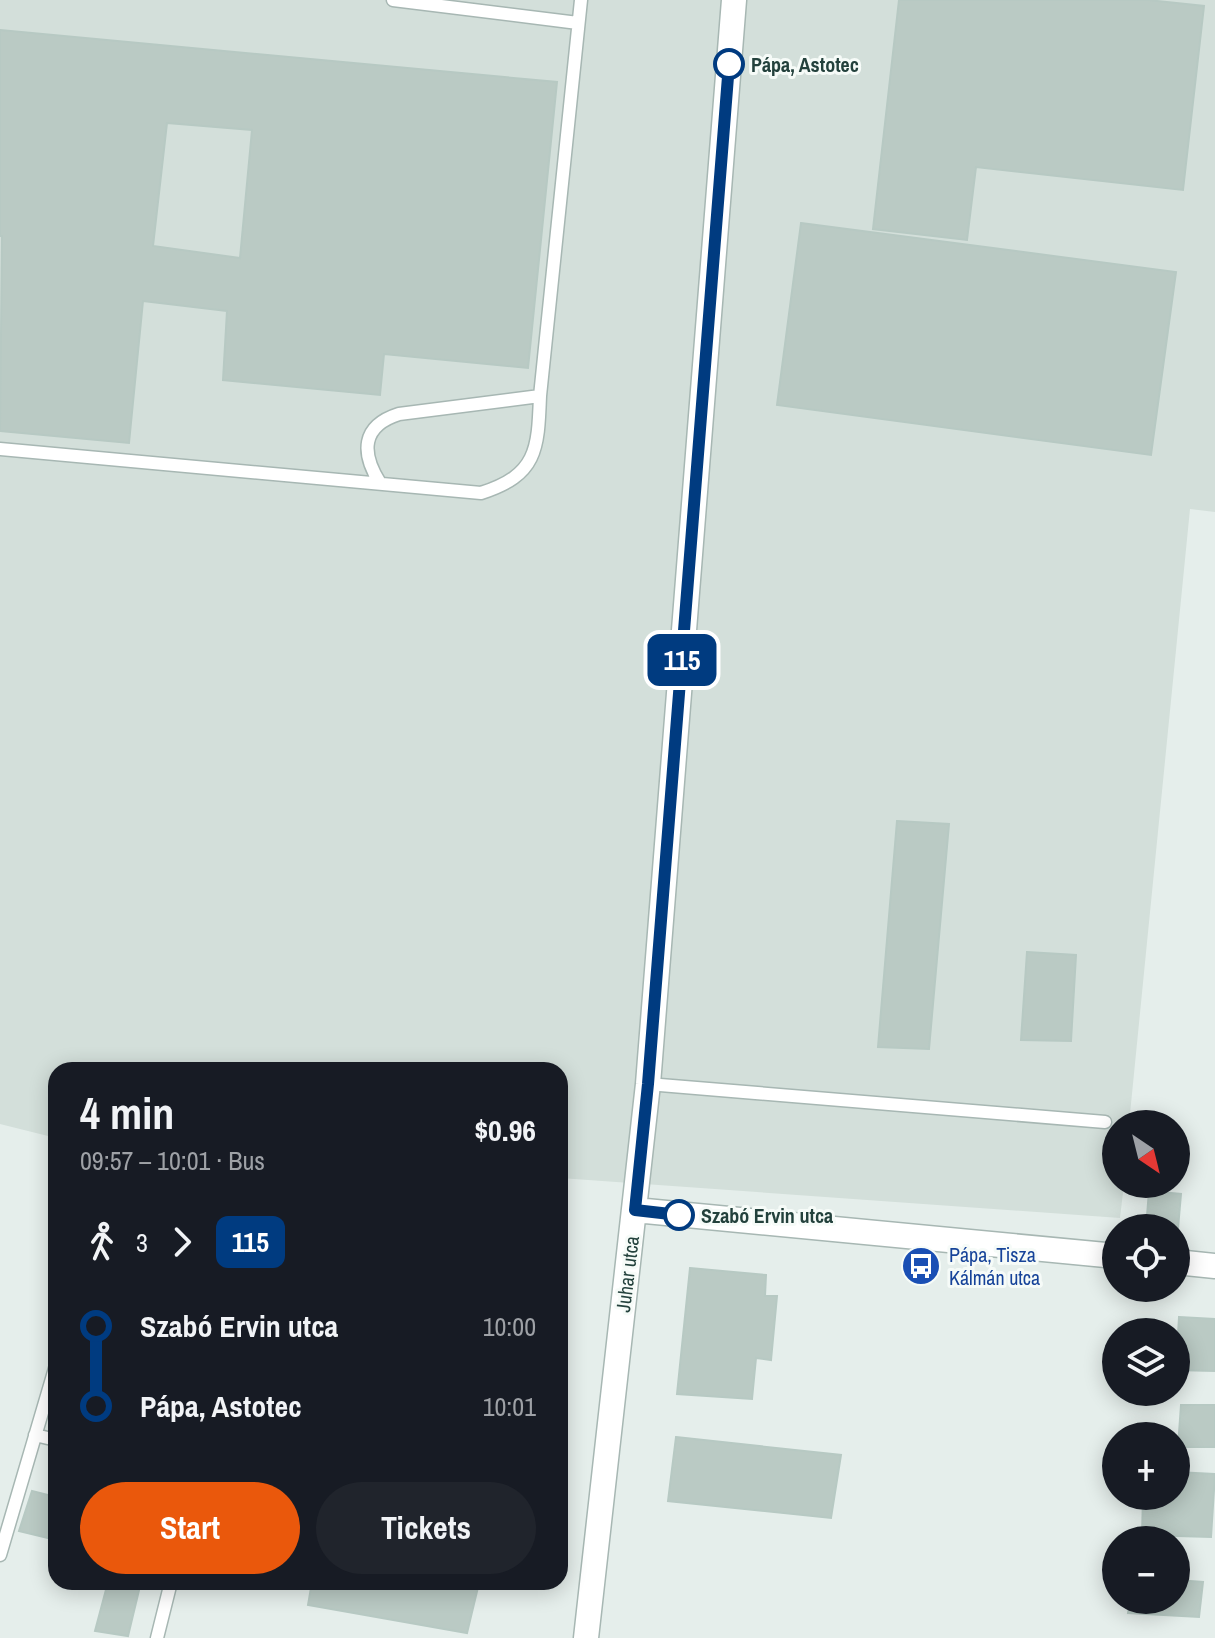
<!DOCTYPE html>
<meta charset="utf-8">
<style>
body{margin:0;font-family:"Archivo Narrow",sans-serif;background:#20242c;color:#f1f3f6;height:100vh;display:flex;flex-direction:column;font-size:30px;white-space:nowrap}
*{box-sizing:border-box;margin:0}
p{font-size:26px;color:#9ea1a6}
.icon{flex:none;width:44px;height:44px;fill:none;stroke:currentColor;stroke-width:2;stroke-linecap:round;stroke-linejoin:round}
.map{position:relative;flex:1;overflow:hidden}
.drawer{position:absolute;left:48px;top:1062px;width:520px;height:528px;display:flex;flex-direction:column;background:#171b24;border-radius:24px;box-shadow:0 4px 20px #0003}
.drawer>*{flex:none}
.badge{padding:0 16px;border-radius:12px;font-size:28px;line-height:52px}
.needle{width:52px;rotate:145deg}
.fabs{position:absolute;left:1102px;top:1110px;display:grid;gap:16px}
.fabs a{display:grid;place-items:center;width:88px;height:88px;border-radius:50%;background:#171b24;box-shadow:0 4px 20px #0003;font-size:40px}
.map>.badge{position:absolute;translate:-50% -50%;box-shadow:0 0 0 4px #fff}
.legs{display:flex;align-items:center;gap:12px;height:88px;padding:0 32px;font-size:26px}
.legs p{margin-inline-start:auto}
.headline{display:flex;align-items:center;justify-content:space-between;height:136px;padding:0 32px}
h1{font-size:44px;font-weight:700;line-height:60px}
.button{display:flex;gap:16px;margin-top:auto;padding:16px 32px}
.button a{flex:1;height:92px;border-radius:48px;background:#ea580c;color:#fff;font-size:32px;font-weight:700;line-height:92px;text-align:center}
.button a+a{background:#20242c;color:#f1f3f6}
ul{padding:0 32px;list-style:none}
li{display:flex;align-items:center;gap:28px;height:80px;font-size:30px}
li i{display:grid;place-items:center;width:12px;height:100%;margin:0 10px;background:currentColor}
li i::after{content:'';width:20px;height:20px;margin:-10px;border:6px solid;border-radius:50%;background:#171b24}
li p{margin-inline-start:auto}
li:first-child i{background:linear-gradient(#0000 50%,currentColor 0)}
li:last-child i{background:linear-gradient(currentColor 50%,#0000 0)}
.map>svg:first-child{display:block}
.built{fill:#d3dfda}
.building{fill:#bacac4;stroke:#b7c9c3;stroke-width:2;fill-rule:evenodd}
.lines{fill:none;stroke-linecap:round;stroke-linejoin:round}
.lane-casing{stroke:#a7b7b3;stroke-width:15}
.street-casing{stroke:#a7b7b3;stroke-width:27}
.lane{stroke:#fff;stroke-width:12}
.street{stroke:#fff;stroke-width:24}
.line-1-casing{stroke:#fff;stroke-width:18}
.line-1{stroke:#003b80;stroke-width:12}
.stop-1-dot{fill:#fff;stroke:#003b80;stroke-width:4}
.labels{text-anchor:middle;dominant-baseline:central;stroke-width:6;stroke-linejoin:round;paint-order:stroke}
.stop-label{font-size:20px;font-weight:bold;fill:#23413c;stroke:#f6fbf8;text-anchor:start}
.transit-label{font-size:20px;fill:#164399;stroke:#f6fbf8;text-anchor:start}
.street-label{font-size:20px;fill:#23413c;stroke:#f6fbf8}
</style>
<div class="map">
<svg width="1215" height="1638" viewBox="0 0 1215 1638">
<rect width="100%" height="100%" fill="#e5eeeb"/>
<path class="built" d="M 0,0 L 1215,0 L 1215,512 L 1190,509 L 1129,1124 L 1116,1124 L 1116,1184 L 1124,1184 L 1120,1218 L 560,1178 L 560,1070 L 56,1070 L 56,1138 L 0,1124 Z"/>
<path class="building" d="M 899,0 L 1148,0 L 1204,6 L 1183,190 L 976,167 L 967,240 L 873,229 Z
M 0,30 L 557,82 L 528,368 L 384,354 L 380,395 L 223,380 L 227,311 L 143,301 L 129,443 L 0,431 L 2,236 L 0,236 ZM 167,123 L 252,130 L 240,258 L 153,246 Z
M 801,223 L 1176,272 L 1151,455 L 777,405 Z
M 897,821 L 949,824 L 929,1049 L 878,1047 Z
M 1027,952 L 1076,955 L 1071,1041 L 1021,1040 Z
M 1149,1191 L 1181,1194 L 1177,1240 L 1176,1228 L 1146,1228 Z
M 690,1268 L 766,1275 L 765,1296 L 777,1296 L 771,1360 L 756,1358 L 752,1399 L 677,1394 Z
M 1179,1317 L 1215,1319 L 1215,1371 L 1176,1370 Z
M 1181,1405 L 1215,1405 L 1215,1447 L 1178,1447 Z
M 676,1437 L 841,1455 L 831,1518 L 668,1501 Z
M 1176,1472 L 1215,1474 L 1211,1537 L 1142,1535 L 1143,1496 L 1176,1496 Z
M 32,1491 L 56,1497 L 56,1540 L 19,1531 Z
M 1176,1580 L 1203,1582 L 1199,1617 L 1128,1613 L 1130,1600 L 1176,1600 Z
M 108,1582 L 140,1586 L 128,1636 L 95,1631 Z
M 312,1582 L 474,1582 L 479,1583 L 467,1633 L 308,1605 Z"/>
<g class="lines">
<defs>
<path id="lane" d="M 393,0 L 578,23
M 0,449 L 481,493 C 537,475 538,450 540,396 L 581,0
M 380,483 C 361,453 361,426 399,414 L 540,396
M 648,1084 L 1105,1122
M 35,1435 L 56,1440
M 0,1555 L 56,1365
M 157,1638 L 171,1582"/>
<path id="street" d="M 635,1210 L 1116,1256
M 1176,1262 L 1215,1266
M 586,1638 L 648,1084 L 734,0"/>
</defs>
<use href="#lane" class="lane-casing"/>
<use href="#street" class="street-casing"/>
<use href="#lane" class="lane"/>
<use href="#street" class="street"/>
</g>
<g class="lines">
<defs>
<path id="line-1" d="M 679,1215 L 635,1210 L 648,1084 L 729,64"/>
</defs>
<use href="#line-1" class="line-1-casing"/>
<use href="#line-1" class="line-1"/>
</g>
<defs>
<symbol id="bus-disc" viewBox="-11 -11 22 22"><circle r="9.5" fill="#1a4fb4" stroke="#f6fbf8"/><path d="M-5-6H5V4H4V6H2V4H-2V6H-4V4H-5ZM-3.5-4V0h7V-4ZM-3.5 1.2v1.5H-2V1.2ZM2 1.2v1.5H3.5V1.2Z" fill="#fff"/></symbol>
</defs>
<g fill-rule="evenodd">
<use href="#bus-disc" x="899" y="1244" width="44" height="44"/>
</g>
<g class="stop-1-dot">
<circle cx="729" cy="64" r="14"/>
<circle cx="679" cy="1215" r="14"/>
</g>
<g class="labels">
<g class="stop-label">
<text x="751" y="64">Pápa, Astotec</text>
<text x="701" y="1215">Szabó Ervin utca</text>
</g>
<g class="transit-label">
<text x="949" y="1254">Pápa, Tisza<tspan x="949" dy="23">Kálmán utca</tspan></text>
</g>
<g class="street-label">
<text transform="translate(627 1274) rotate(-83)">Juhar utca</text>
</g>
</g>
</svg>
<div class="fabs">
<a><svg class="needle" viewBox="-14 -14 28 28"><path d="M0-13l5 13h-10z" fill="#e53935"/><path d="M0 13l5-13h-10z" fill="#9ea1a6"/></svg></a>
<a><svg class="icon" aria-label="locate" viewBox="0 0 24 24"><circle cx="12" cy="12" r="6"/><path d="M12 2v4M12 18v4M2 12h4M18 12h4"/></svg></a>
<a><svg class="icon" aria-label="layers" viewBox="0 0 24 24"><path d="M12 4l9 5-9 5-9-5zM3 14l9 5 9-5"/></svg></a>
<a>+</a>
<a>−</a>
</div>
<b class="badge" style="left:682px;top:660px;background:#003b80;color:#fff">115</b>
<section class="drawer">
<div class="headline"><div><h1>4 min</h1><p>09:57 – 10:01 · Bus</p></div><b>$0.96</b></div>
<div class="legs"><svg class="icon" aria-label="walk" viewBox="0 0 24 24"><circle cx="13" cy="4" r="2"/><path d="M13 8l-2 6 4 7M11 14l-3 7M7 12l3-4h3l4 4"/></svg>3<svg class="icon" aria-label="forward" viewBox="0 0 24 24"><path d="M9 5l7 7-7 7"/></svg><b class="badge" style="background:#003b80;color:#fff">115</b></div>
<ul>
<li><i style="color:#003b80"></i><b>Szabó Ervin utca</b><p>10:00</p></li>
<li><i style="color:#003b80"></i><b>Pápa, Astotec</b><p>10:01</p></li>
</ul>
<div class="button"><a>Start</a><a>Tickets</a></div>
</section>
</div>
